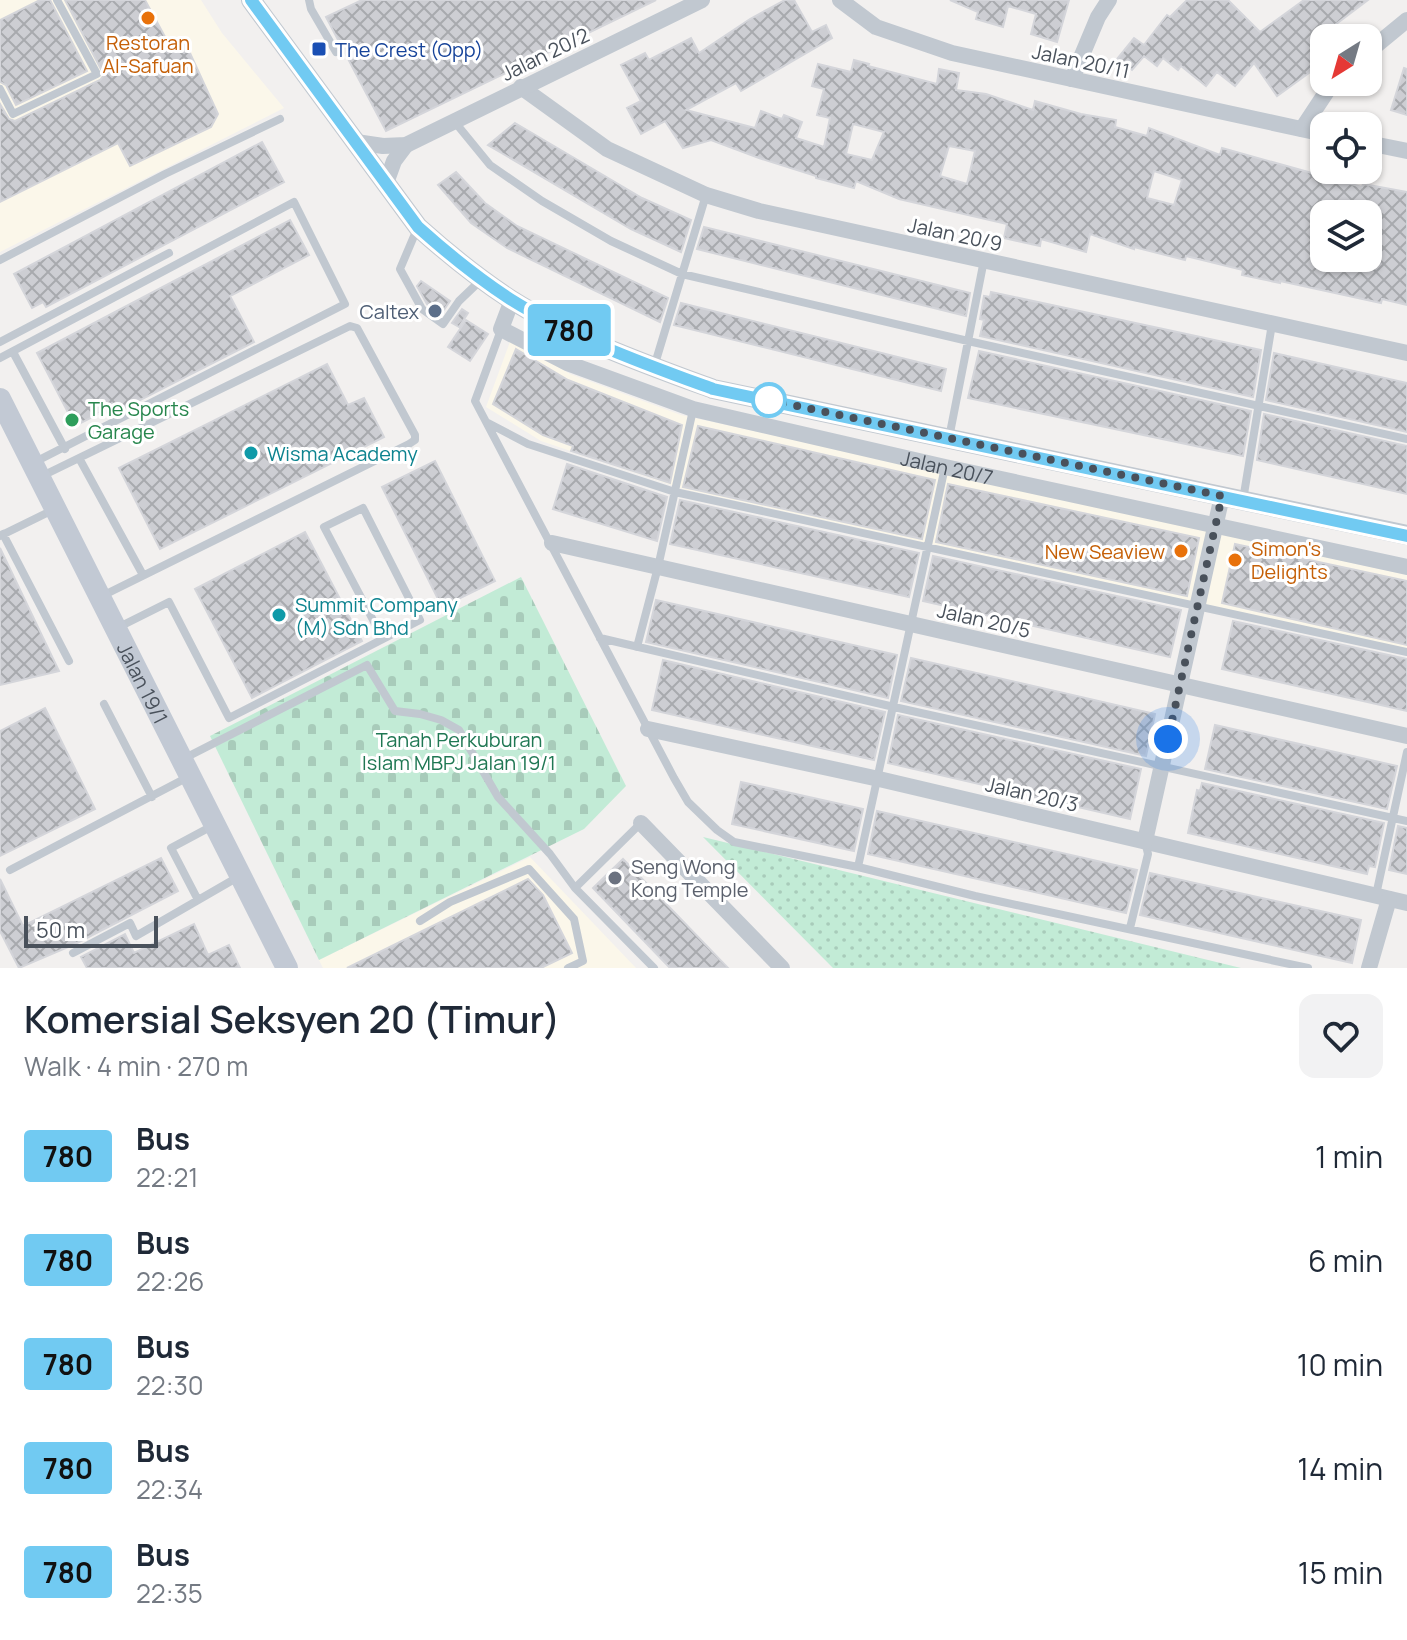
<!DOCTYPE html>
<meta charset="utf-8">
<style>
body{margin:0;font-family:Manrope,sans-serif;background:#f2f2f3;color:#1f2937;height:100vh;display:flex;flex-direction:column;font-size:30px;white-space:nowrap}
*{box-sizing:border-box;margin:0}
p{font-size:26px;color:#747a83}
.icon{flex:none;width:44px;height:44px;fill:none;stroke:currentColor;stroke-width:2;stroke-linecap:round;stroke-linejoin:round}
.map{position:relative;height:968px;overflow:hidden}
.details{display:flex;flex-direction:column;background:#fff;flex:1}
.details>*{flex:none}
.badge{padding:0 16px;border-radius:6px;font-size:28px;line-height:52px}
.needle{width:52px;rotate:217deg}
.controls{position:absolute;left:1310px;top:24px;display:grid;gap:16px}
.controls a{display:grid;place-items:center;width:72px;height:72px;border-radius:16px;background:#fff;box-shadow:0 2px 6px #0004;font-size:40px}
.scale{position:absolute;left:24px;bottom:20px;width:134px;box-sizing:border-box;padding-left:8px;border:4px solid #49515b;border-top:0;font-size:22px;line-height:28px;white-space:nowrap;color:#49515b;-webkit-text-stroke:6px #fff;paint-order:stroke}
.you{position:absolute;width:40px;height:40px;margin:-20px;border:6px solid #fff;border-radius:50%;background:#1a73e8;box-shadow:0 0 0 12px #1a73e833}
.map>.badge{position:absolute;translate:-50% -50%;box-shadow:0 0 0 4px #fff}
.round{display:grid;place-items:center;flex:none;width:84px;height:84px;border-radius:16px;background:#f2f2f3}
.overview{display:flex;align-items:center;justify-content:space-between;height:136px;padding:0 24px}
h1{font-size:38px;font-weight:600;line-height:60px}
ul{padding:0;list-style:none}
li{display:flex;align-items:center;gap:24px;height:104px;padding:0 24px}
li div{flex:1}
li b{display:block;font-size:30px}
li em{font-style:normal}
li .badge{min-width:88px;font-weight:700;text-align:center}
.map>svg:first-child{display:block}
.commercial{fill:#fbf7ea}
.green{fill:url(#green-dots)}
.cemetery{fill:url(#cemetery-stones)}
.building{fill:url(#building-cross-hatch);stroke:#d4d5da;stroke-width:2;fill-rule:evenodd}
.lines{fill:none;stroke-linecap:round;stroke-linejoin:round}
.service{stroke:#c1c8d0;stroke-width:8}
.minor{stroke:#c1c8d0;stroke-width:16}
.tertiary{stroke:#c1c8d0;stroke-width:20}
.secondary{stroke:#c2c9d4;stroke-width:22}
.line-casing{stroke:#fff;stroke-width:18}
.line{stroke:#71caf2;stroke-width:12}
.walk{stroke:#49515b;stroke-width:8;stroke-dasharray:0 14.4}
.food-dot{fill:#e8710a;stroke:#fff;stroke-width:3}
.transit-dot{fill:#1a4fb4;stroke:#fff;stroke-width:3}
.service-dot{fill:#5c6f8a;stroke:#fff;stroke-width:3}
.stop-dot{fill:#fff;stroke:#71caf2;stroke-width:4}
.leisure-dot{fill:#2e9e5b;stroke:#fff;stroke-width:3}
.culture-dot{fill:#0f9aa8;stroke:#fff;stroke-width:3}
.worship-dot{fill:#6b7280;stroke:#fff;stroke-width:3}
.labels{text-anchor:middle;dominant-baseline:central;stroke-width:6;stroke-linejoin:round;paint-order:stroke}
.food-label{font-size:20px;fill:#c56008;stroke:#fff}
.transit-label{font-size:20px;fill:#164399;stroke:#fff;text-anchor:start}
.street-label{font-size:20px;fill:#49515b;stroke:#fff}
.service-label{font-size:20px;fill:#4e5e75;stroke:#fff;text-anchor:end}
.leisure-label{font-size:20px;fill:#27864d;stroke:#fff;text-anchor:start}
.culture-label{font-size:20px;fill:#0d838f;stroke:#fff;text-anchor:start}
.park-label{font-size:20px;fill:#1f7753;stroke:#fff}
.worship-label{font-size:20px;fill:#5b616d;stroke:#fff;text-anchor:start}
</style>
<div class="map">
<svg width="1407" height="968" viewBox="0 0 1407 968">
<defs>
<pattern id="green-dots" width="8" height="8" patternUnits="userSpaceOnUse" patternTransform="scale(2)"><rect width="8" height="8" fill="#c2ebd6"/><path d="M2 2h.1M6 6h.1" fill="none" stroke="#a8cbba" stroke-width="1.8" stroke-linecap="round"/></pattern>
<pattern id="cemetery-stones" width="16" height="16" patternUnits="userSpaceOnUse" patternTransform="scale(2)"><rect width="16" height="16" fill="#c2ebd6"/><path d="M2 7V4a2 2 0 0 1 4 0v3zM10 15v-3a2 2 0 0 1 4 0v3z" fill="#a8cbba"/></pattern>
<pattern id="building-cross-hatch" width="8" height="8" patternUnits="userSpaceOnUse" patternTransform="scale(2)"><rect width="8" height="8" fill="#cdced3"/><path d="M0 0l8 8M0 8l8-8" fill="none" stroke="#a8aaae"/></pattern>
</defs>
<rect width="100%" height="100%" fill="#f2f0ef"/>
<path class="commercial" d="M 0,0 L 201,0 L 222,33 L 284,108 L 0,252 Z
M 511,339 L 570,374 L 681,415 L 1407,575 L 1407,649 L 683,489 L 541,441 L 486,407 Z
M 530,857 L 636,968 L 323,968 L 319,960 Z"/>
<path class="green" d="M 703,837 L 1241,968 L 833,968 Z"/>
<path class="cemetery" d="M 521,577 L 626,786 L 584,829 L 319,960 L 210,736 Z"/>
<path class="building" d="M 40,0 L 50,0 L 87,71 L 16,105 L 6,85 L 0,82 L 0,20 Z
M 65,0 L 145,0 L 170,46 L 184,40 L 218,114 L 211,127 L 130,166 L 118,143 L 0,202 L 0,104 L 9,119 L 15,121 L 100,80 L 104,75 Z
M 362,0 L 656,0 L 386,131 L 326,17 Z
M 785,0 L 794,0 L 812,32 L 826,25 L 832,38 L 741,91 L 736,83 L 686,110 L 755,128 L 761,111 L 782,119 L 784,115 L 802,122 L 796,138 L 824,147 L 830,118 L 817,115 L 824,89 L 812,86 L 818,64 L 851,72 L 854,60 L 869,64 L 868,66 L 937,84 L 939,69 L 959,73 L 956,90 L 986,94 L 1033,110 L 1035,101 L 1081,114 L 1116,120 L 1115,127 L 1147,136 L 1149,128 L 1220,155 L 1222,148 L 1362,187 L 1363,184 L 1407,192 L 1407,305 L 1382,299 L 1381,303 L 1280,281 L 1280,283 L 1242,275 L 1243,270 L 1186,256 L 1185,260 L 1134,247 L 1134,249 L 1090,234 L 1086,252 L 1041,239 L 1040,246 L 1004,238 L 1007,224 L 899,199 L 856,181 L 854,188 L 816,178 L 816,176 L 759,158 L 711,140 L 683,148 L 665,121 L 641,134 L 627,108 L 641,101 L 621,65 L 645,53 L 649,60 L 691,38 L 699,53 L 750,19 ZM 853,124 L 884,132 L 872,160 L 846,154 ZM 949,146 L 975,151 L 967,184 L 940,176 ZM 1154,171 L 1182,180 L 1174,205 L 1147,198 ZM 1324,214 L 1368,214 L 1368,217 L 1374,218 L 1368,258 L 1324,258 Z
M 950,0 L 1069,0 L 1057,42 L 1031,34 L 1036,14 L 1008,6 L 1003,27 L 976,19 L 978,12 Z
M 1187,0 L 1228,0 L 1260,32 L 1304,0 L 1368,0 L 1311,43 L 1324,62 L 1277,96 L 1254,63 L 1235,86 L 1217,72 L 1206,86 L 1181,66 L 1178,70 L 1163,58 L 1157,66 L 1144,56 L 1132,70 L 1117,59 L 1134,38 L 1144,45 L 1167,15 L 1170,17 Z
M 1404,68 L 1407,69 L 1407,115 L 1391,110 Z
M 515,123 L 642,198 L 691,220 L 681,252 L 631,229 L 488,145 Z
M 262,142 L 284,182 L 46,307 L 43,302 L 32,308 L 14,274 Z
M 456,172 L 485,203 L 517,226 L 668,298 L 660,322 L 507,248 L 471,223 L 438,185 Z
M 290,220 L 309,255 L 230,296 L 254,342 L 109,416 L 106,410 L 75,426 L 37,353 Z
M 704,227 L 970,293 L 966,316 L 697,249 Z
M 421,281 L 450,301 L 441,314 L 427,304 L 417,286 Z
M 991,292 L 1261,350 L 1253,397 L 980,336 L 984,320 L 980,319 L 984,296 L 990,297 Z
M 681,303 L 946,369 L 941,391 L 674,325 Z
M 462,309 L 468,313 L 459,327 L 452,323 Z
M 466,320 L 488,334 L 470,361 L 448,347 Z
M 516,349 L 568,380 L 682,425 L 670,483 L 571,451 L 573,446 L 543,435 L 493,404 Z
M 979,351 L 1251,411 L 1243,456 L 968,398 Z
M 1274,353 L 1407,383 L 1407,432 L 1266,400 Z
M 327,364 L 348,405 L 364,398 L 384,437 L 160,549 L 119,468 Z
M 1264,414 L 1407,446 L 1407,494 L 1257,460 Z
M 698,426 L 935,480 L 922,539 L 683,487 Z
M 435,461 L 495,581 L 442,607 L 382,487 Z
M 567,464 L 667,497 L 657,541 L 553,509 Z
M 948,484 L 1199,538 L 1187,596 L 936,542 Z
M 680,500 L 919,553 L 909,597 L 670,544 Z
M 305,532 L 362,641 L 252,698 L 195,589 Z
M 1235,544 L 1407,581 L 1407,645 L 1222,603 Z
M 0,548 L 59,671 L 0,685 Z
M 933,556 L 1181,610 L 1170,657 L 923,601 Z
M 656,600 L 897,655 L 888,698 L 646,642 Z
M 1233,621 L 1407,659 L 1407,711 L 1222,669 Z
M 911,658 L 1155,714 L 1146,756 L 901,701 Z
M 663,660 L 885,712 L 874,760 L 652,710 Z
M 45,708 L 95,809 L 0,856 L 0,731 Z
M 898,715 L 1141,769 L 1130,819 L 888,763 Z
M 1215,725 L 1397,766 L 1387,809 L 1205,769 Z
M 741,782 L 863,809 L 854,851 L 732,824 Z
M 1202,783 L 1384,823 L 1375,867 L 1369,866 L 1367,874 L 1188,833 L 1197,790 L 1200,791 Z
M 877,811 L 1137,870 L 1126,913 L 868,854 Z
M 1398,826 L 1407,828 L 1407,874 L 1389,870 Z
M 161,858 L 178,891 L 75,944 L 19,968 L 0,931 L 0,879 L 23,926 Z
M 623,859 L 728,968 L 670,968 L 593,888 Z
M 1150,873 L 1361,920 L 1352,963 L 1140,915 Z
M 528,879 L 543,895 L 572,953 L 541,968 L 347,968 Z
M 194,924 L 208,955 L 229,945 L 240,968 L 87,968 L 81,957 L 125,934 L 134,953 Z"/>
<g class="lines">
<path class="service" d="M 309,0 L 311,9 L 336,52
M 0,89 L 13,114 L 97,74 L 57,0
M 454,121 L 490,165 L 542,201 L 611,241 L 682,274 L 968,341 L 1407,439
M 417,229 L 400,269 L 422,309 L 443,324 L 459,301 L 482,279
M 0,260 L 165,174 L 280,119
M 501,330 L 475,401 L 674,778 L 688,802 L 717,830 L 734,842 L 858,867 L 975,896 L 1308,968
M 0,342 L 169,253
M 13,352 L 65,449
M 0,358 L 294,202 L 345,304 L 33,463
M 654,367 L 706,195
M 488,423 L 528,444 L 675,492 L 1407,652
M 949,438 L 984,260
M 79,458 L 143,575
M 40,477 L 350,326 L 357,328 L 415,435 L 415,440 L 409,444 L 100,597
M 1243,500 L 1272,324
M 3,534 L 69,661
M 0,536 L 55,509
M 117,628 L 169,602 L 229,718 L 383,639 L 324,527 L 363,508 L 420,620 L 383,639
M 600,638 L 894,707 L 1407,821
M 637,647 L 658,567 L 693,410
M 104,704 L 152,797
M 183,759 L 367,665 L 395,711 L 420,714 L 441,720 L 459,730 L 498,797 L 550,854 L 575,888
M 641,823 L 575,888 L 654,968
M 858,867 L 945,467
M 10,870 L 190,776
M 1376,895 L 1407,752
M 198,900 L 171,848 L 214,825
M 420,921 L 450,902 L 529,869 L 574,919 L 583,961 L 568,968
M 1130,928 L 1148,854 L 1145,841
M 73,953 L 130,923 L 136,936 L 238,877"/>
<g class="minor">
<path d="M 840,0 L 876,27 L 952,53 L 1324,134"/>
<path d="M 1368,52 L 1407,20"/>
<path d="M 1072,79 L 1098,17 L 1109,0"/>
<path d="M 521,87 L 607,149 L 706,195 L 759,211 L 1407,353"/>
<path d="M 1302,129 L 1333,82"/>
<path d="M 356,142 L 383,146 L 406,145 L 702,0"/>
<path d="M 1368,143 L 1407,151"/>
<path d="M 386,183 L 394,161 L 406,145"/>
<path id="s1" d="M 512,300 L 501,329 L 567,363 L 693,409 L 945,467 L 1407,567"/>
<path d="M 552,543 L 1407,736"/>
<path d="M 648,729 L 879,779 L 1407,903"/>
<path d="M 641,823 L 782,968"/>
<path d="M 1145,841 L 1222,496"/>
<path d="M 1369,968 L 1389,899"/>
</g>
<path class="tertiary" d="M 251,0 L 418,227 C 447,253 478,278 510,299 C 572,338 645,364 713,389 L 1407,535"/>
<path class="secondary" id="s2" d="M 0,399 L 287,968"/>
</g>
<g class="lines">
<defs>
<path id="line" d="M 251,0 L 418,227 C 447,253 478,278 510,299 C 572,338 645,364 713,389 L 1407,536"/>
</defs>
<use href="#line" class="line-casing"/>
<use href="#line" class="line"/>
<path class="walk" d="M 769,400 L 1222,496 L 1168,739"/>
</g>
<g class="food-dot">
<circle cx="148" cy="18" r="8"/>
<circle cx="1181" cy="551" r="8"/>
<circle cx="1235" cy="560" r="8"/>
</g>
<rect class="transit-dot" x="311" y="41" width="16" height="16" rx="4"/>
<circle class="service-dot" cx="435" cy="311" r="8"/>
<circle class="stop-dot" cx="769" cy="400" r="16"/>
<circle class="leisure-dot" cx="72" cy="420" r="8"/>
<g class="culture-dot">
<circle cx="251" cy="453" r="8"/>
<circle cx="279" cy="615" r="8"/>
</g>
<circle class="worship-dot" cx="615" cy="878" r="8"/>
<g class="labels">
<g class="food-label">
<text x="148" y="42">Restoran<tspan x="148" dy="23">Al-Safuan</tspan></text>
<text x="1251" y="548" text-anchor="start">Simon's<tspan x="1251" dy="23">Delights</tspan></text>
<text x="1165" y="551" text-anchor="end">New Seaview</text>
</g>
<g class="transit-label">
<text x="335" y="49">The Crest (Opp)</text>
</g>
<g class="street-label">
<text transform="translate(545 54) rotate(-26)">Jalan 20/2</text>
<text transform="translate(1081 61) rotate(12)">Jalan 20/11</text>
<text transform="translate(955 234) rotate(12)">Jalan 20/9</text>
<text stroke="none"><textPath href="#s1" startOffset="500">Jalan 20/7</textPath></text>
<text transform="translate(984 620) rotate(13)">Jalan 20/5</text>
<text stroke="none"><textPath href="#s2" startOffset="318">Jalan 19/1</textPath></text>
<text transform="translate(1032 794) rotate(13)">Jalan 20/3</text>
</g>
<g class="service-label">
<text x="419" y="311">Caltex</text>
</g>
<g class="leisure-label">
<text x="88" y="408">The Sports<tspan x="88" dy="23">Garage</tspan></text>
</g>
<g class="culture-label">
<text x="267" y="453">Wisma Academy</text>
<text x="295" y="604">Summit Company<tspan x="295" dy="23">(M) Sdn Bhd</tspan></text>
</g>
<g class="park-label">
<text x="459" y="739">Tanah Perkuburan<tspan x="459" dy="23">Islam MBPJ Jalan 19/1</tspan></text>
</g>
<g class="worship-label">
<text x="631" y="866">Seng Wong<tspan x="631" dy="23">Kong Temple</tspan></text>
</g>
</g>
</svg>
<div class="controls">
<a><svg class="needle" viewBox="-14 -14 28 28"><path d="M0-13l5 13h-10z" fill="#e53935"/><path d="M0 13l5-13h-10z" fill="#747a83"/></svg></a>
<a><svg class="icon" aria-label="locate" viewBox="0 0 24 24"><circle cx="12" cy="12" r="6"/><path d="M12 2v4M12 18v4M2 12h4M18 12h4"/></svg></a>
<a><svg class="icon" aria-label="layers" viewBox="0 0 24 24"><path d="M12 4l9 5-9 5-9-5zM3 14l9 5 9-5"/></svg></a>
</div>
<div class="scale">50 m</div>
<div class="you" style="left:1168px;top:739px"></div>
<b class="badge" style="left:569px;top:330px;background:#71caf2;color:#111">780</b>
</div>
<section class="details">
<div class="overview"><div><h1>Komersial Seksyen 20 (Timur)</h1><p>Walk · 4 min · 270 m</p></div><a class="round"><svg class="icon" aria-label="heart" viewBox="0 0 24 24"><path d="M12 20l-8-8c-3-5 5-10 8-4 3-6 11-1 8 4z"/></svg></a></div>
<ul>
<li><span class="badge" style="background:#71caf2;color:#111">780</span><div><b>Bus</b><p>22:21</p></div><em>1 min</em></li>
<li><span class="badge" style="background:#71caf2;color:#111">780</span><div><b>Bus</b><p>22:26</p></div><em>6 min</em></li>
<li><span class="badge" style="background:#71caf2;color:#111">780</span><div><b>Bus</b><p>22:30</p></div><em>10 min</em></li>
<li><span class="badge" style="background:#71caf2;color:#111">780</span><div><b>Bus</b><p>22:34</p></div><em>14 min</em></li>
<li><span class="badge" style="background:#71caf2;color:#111">780</span><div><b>Bus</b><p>22:35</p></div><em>15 min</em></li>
</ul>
</section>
